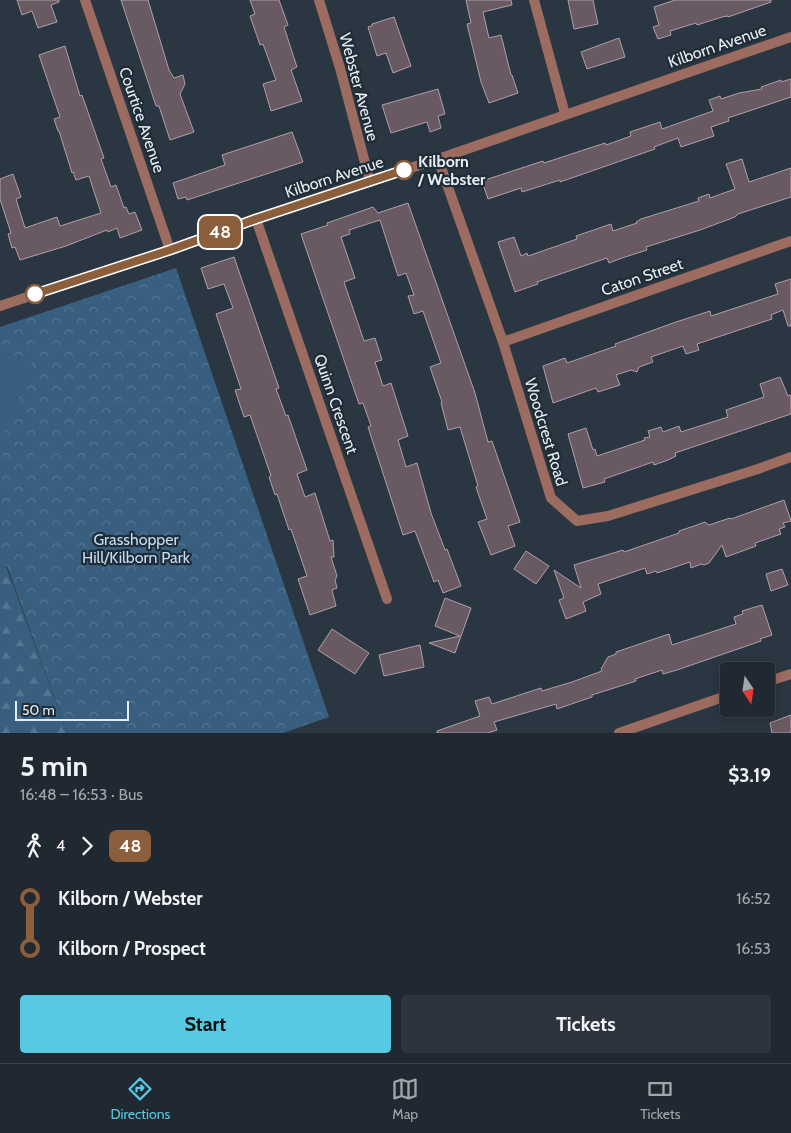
<!DOCTYPE html>
<meta charset="utf-8">
<style>
body{margin:0;font-family:Cabin,sans-serif;background:#2d343d;color:#f1f3f6;height:100vh;display:flex;flex-direction:column;font-size:19px;white-space:nowrap}
*{box-sizing:border-box;margin:0}
p{font-size:16px;color:#a2a6ab}
.icon{flex:none;width:28px;height:28px;fill:none;stroke:currentColor;stroke-width:2;stroke-linecap:round;stroke-linejoin:round}
.map{position:relative;height:733px;overflow:hidden}
.panel{display:flex;flex-direction:column;background:#202831;flex:1}
.panel>*{flex:none}
.badge{padding:0 10px;border-radius:8px;font-size:18px;line-height:32px}
.needle{width:32px;rotate:167deg}
.tools{position:absolute;left:720px;top:662px;display:grid;gap:10px}
.tools a{display:grid;place-items:center;width:55px;height:55px;border-radius:5px;background:#202831;box-shadow:0 2px 12px #0003,0 0 0 1px #3d444d;font-size:25px}
.scale{position:absolute;left:15px;bottom:12px;width:114px;box-sizing:border-box;padding-left:5px;border:2px solid #e5edf4;border-top:0;font-size:14px;line-height:18px;white-space:nowrap;color:#e5edf4;-webkit-text-stroke:4px #202c36;paint-order:stroke}
.map>.badge{position:absolute;translate:-50% -50%;box-shadow:0 0 0 2px #fff}
.legs{display:flex;align-items:center;gap:8px;height:55px;padding:0 20px;font-size:16px}
.legs p{margin-inline-start:auto}
.summary{display:flex;align-items:center;justify-content:space-between;height:85px;padding:0 20px}
h1{font-size:28px;font-weight:700;line-height:38px}
.action{display:flex;gap:10px;margin-top:auto;padding:10px 20px}
.action a{flex:1;height:58px;border-radius:5px;background:#57c9e2;color:#111;font-size:20px;font-weight:700;line-height:58px;text-align:center}
.action a+a{background:#2d343d;color:#f1f3f6}
ul{padding:0 20px;list-style:none}
li{display:flex;align-items:center;gap:18px;height:50px;font-size:19px}
li i{display:grid;place-items:center;width:8px;height:100%;margin:0 6px;background:currentColor}
li i::after{content:'';width:12px;height:12px;margin:-6px;border:4px solid;border-radius:50%;background:#202831}
li p{margin-inline-start:auto}
li:first-child i{background:linear-gradient(#0000 50%,currentColor 0)}
li:last-child i{background:linear-gradient(currentColor 50%,#0000 0)}
.menu{display:flex;justify-content:space-around;align-items:center;height:70px;border-top:1px solid #3d444d;background:#202831;font-size:14px;color:#a2a6ab}
.menu a{display:grid;justify-items:center;gap:2px}
.menu .selected{color:#57c9e2}
.map>svg:first-child{display:block}
.forest{fill:url(#forest-firs)}
.park{fill:url(#park-crowns)}
.pitch{fill:#385f7f}
.building{fill:#695963;stroke:#b09fa9}
.lines{fill:none;stroke-linecap:round;stroke-linejoin:round}
.minor{stroke:#9c6c61;stroke-width:10}
.tertiary{stroke:#9c6c61;stroke-width:10}
.line-1-casing{stroke:#fff;stroke-width:11}
.line-1{stroke:#8b5e3c;stroke-width:8}
.stop-1-dot{fill:#fff;stroke:#8b5e3c;stroke-width:2.5}
.labels{text-anchor:middle;dominant-baseline:central;stroke-width:4.5;stroke-linejoin:round;paint-order:stroke}
.street-label{font-size:16px;fill:#e5edf4;stroke:#202c36}
.stop-label{font-size:16px;font-weight:bold;fill:#e5edf4;stroke:#202c36;text-anchor:start}
.park-label{font-size:16px;fill:#c1dcf5;stroke:#202c36}
</style>
<div class="map">
<svg width="791" height="733" viewBox="0 0 791 733">
<defs>
<pattern id="forest-firs" width="22" height="20" patternUnits="userSpaceOnUse" patternTransform="scale(1.25)"><rect width="22" height="20" fill="#385f7f"/><path d="M5 1l3.5 6h-7zM16 11l3.5 6h-7z" fill="#557692"/></pattern>
<pattern id="park-crowns" width="20" height="18" patternUnits="userSpaceOnUse" patternTransform="scale(1.25)"><rect width="20" height="18" fill="#385f7f"/><path d="M2 6a3 3 0 1 1 6 0M12 15a3 3 0 1 1 6 0" fill="none" stroke="#557692"/></pattern>
</defs>
<rect width="100%" height="100%" fill="#2a3641"/>
<path class="forest" d="M 6,566 L 67,733 L 0,733 L 0,567 Z"/>
<path class="park" d="M 176,268 L 329,717 L 283,733 L 67,733 L 7,566 L 0,567 L 0,327 Z"/>
<path class="pitch" d="M 0,349 L 32,363 L 0,446 Z"/>
<path class="building" d="M 17,0 L 59,0 L 59,2 L 51,5 L 57,22 L 38,28 L 32,11 L 22,15 Z
M 121,0 L 148,0 L 169,70 L 174,78 L 183,75 L 185,84 L 180,94 L 194,132 L 170,140 L 159,106 L 156,106 Z
M 250,0 L 279,0 L 288,25 L 284,27 L 297,67 L 291,70 L 302,101 L 271,111 L 263,84 L 276,80 L 263,44 L 260,45 L 250,16 L 255,14 Z
M 466,0 L 511,0 L 512,5 L 483,12 L 489,38 L 501,35 L 511,75 L 512,75 L 518,93 L 489,103 L 481,82 L 467,24 L 471,23 Z
M 568,0 L 593,0 L 598,24 L 574,29 Z
M 675,0 L 771,0 L 771,2 L 728,17 L 728,16 L 722,17 L 697,25 L 696,23 L 670,31 L 671,35 L 658,39 L 653,27 L 659,25 L 654,7 Z
M 394,17 L 411,66 L 393,73 L 386,53 L 377,56 L 368,27 L 372,26 L 372,24 Z
M 619,38 L 625,57 L 587,69 L 581,52 Z
M 65,46 L 80,96 L 82,95 L 104,158 L 101,159 L 111,187 L 116,185 L 124,208 L 126,207 L 129,214 L 135,212 L 142,230 L 120,238 L 117,228 L 108,232 L 107,230 L 66,246 L 20,260 L 15,247 L 12,248 L 8,234 L 11,233 L 0,199 L 0,179 L 13,174 L 21,197 L 16,199 L 25,228 L 57,217 L 60,226 L 101,213 L 89,176 L 76,180 L 73,172 L 72,173 L 59,131 L 58,131 L 54,119 L 60,117 L 39,55 Z
M 791,79 L 791,97 L 728,118 L 729,121 L 711,127 L 714,136 L 681,147 L 678,138 L 654,147 L 655,149 L 560,182 L 560,180 L 522,192 L 521,188 L 488,199 L 482,181 L 543,161 L 544,163 L 605,143 L 606,145 L 631,136 L 630,132 L 660,122 L 662,129 L 713,111 L 709,100 L 720,96 L 721,99 L 739,93 L 762,89 L 761,87 L 781,80 L 781,82 Z
M 438,89 L 445,114 L 438,116 L 441,128 L 430,132 L 427,122 L 391,133 L 382,105 Z
M 292,132 L 303,162 L 187,200 L 186,197 L 178,199 L 173,183 L 225,165 L 222,155 Z
M 742,159 L 749,182 L 791,168 L 791,197 L 738,214 L 735,217 L 700,230 L 646,247 L 647,250 L 622,258 L 609,263 L 607,258 L 537,282 L 538,284 L 515,292 L 498,242 L 514,237 L 521,256 L 527,253 L 528,256 L 577,239 L 576,236 L 611,224 L 613,231 L 637,223 L 636,222 L 641,219 L 699,201 L 698,198 L 709,194 L 710,198 L 735,189 L 726,164 Z
M 408,203 L 475,393 L 488,442 L 492,441 L 520,522 L 508,526 L 515,546 L 491,555 L 478,522 L 487,519 L 476,487 L 478,486 L 460,427 L 448,430 L 441,403 L 442,402 L 430,367 L 441,363 L 423,311 L 414,314 L 408,296 L 414,295 L 406,273 L 398,276 L 380,220 L 349,230 L 350,234 L 341,237 L 355,278 L 344,282 L 364,341 L 375,338 L 382,360 L 375,362 L 383,386 L 391,383 L 408,436 L 398,440 L 406,467 L 417,463 L 431,513 L 445,550 L 447,549 L 461,586 L 443,593 L 438,580 L 434,582 L 415,531 L 403,535 L 368,427 L 371,426 L 363,403 L 359,404 L 301,234 L 328,225 L 327,223 L 373,207 L 378,213 Z
M 234,257 L 279,388 L 276,389 L 286,416 L 288,415 L 307,470 L 297,474 L 305,497 L 315,493 L 330,541 L 333,540 L 334,557 L 331,557 L 337,576 L 335,580 L 337,588 L 332,590 L 336,606 L 310,615 L 298,579 L 307,576 L 291,529 L 289,530 L 277,494 L 275,495 L 269,477 L 271,476 L 250,415 L 244,417 L 235,390 L 241,389 L 216,314 L 233,308 L 224,284 L 208,289 L 201,268 Z
M 791,279 L 791,326 L 788,326 L 783,310 L 771,315 L 772,319 L 697,344 L 699,350 L 686,354 L 683,346 L 651,357 L 653,362 L 639,367 L 637,372 L 631,370 L 616,375 L 620,385 L 598,392 L 596,388 L 553,403 L 543,366 L 565,358 L 567,363 L 616,346 L 615,344 L 676,322 L 710,311 L 711,316 L 778,294 L 775,284 Z
M 780,377 L 788,396 L 791,395 L 791,414 L 675,453 L 676,456 L 668,460 L 654,465 L 653,462 L 604,479 L 605,482 L 583,488 L 568,434 L 586,428 L 593,450 L 595,449 L 597,456 L 645,440 L 644,438 L 650,437 L 648,431 L 661,427 L 663,432 L 679,426 L 681,432 L 728,417 L 726,410 L 764,397 L 760,384 Z
M 784,500 L 791,521 L 783,523 L 785,527 L 779,529 L 781,534 L 755,543 L 756,546 L 726,557 L 722,545 L 709,563 L 704,565 L 701,564 L 691,568 L 690,562 L 657,573 L 656,571 L 647,574 L 645,568 L 598,584 L 601,594 L 583,602 L 586,611 L 566,619 L 559,600 L 564,598 L 554,570 L 581,588 L 574,565 L 623,550 L 624,552 L 679,533 L 679,531 L 694,526 L 705,522 L 709,525 L 730,518 L 731,519 Z
M 526,551 L 549,566 L 536,584 L 514,569 Z
M 782,569 L 788,585 L 771,591 L 766,574 Z
M 445,598 L 471,608 L 455,653 L 429,643 L 460,636 L 435,626 Z
M 762,605 L 772,635 L 760,639 L 761,641 L 677,670 L 663,674 L 662,670 L 635,679 L 636,681 L 592,695 L 592,697 L 557,709 L 556,704 L 494,722 L 497,730 L 488,733 L 437,733 L 437,731 L 480,716 L 475,701 L 489,697 L 492,704 L 541,688 L 542,691 L 572,682 L 602,671 L 601,669 L 608,657 L 616,654 L 616,652 L 669,634 L 672,645 L 736,624 L 734,617 L 743,614 L 742,611 Z
M 332,629 L 369,653 L 355,674 L 318,650 Z
M 420,645 L 424,667 L 384,676 L 379,655 Z
M 791,715 L 791,733 L 772,733 L 770,723 Z"/>
<g class="lines">
<path class="minor" d="M 85,0 L 170,250
M 319,0 L 340,68 L 370,182
M 534,0 L 565,114
M 438,159 L 503,342 L 551,498 L 577,521 L 608,516 L 758,469 L 791,457
M 256,219 L 387,599
M 503,342 L 791,241
M 766,682 L 791,674
M 619,733 L 729,695"/>
<path class="tertiary" d="M 0,306 L 170,250 L 256,219 L 438,159 L 791,37"/>
</g>
<g class="lines">
<defs>
<path id="line-1" d="M 35,294 L 170,250 L 256,219 L 404,170"/>
</defs>
<use href="#line-1" class="line-1-casing"/>
<use href="#line-1" class="line-1"/>
</g>
<g class="stop-1-dot">
<circle cx="404" cy="170" r="9"/>
<circle cx="35" cy="294" r="9"/>
</g>
<g class="labels">
<g class="street-label">
<text transform="translate(717 46) rotate(-19)">Kilborn Avenue</text>
<text transform="translate(359 87) rotate(75)">Webster Avenue</text>
<text transform="translate(142 120) rotate(71)">Courtice Avenue</text>
<text transform="translate(334 177) rotate(-18)">Kilborn Avenue</text>
<text transform="translate(642 277) rotate(-19)">Caton Street</text>
<text transform="translate(336 404) rotate(71)">Quinn Crescent</text>
<text transform="translate(546 432) rotate(73)">Woodcrest Road</text>
</g>
<g class="stop-label">
<text x="418" y="161">Kilborn<tspan x="418" dy="18">/ Webster</tspan></text>
</g>
<g class="park-label">
<text x="136" y="539">Grasshopper<tspan x="136" dy="18">Hill/Kilborn Park</tspan></text>
</g>
</g>
</svg>
<div class="tools">
<a><svg class="needle" viewBox="-14 -14 28 28"><path d="M0-13l5 13h-10z" fill="#e53935"/><path d="M0 13l5-13h-10z" fill="#a2a6ab"/></svg></a>
</div>
<div class="scale">50 m</div>
<b class="badge" style="left:220px;top:232px;background:#8b5e3c;color:#fff">48</b>
</div>
<section class="panel">
<div class="summary"><div><h1>5 min</h1><p>16:48 – 16:53 · Bus</p></div><b>$3.19</b></div>
<div class="legs"><svg class="icon" aria-label="walk" viewBox="0 0 24 24"><circle cx="13" cy="4" r="2"/><path d="M13 8l-2 6 4 7M11 14l-3 7M7 12l3-4h3l4 4"/></svg>4<svg class="icon" aria-label="forward" viewBox="0 0 24 24"><path d="M9 5l7 7-7 7"/></svg><b class="badge" style="background:#8b5e3c;color:#fff">48</b></div>
<ul>
<li><i style="color:#8b5e3c"></i><b>Kilborn / Webster</b><p>16:52</p></li>
<li><i style="color:#8b5e3c"></i><b>Kilborn / Prospect</b><p>16:53</p></li>
</ul>
<div class="action"><a>Start</a><a>Tickets</a></div>
</section>
<nav class="menu">
<a class="selected"><svg class="icon" aria-label="directions" viewBox="0 0 24 24"><path d="M12 3l9 9-9 9-9-9zM9 14v-3h6M13 9l2 2-2 2"/></svg>Directions</a>
<a><svg class="icon" aria-label="map" viewBox="0 0 24 24"><path d="M3 6l6-2 6 2 6-2v14l-6 2-6-2-6 2zM9 4v14M15 6v14"/></svg>Map</a>
<a><svg class="icon" aria-label="tickets" viewBox="0 0 24 24"><path d="M3 7h18v10H3zM15 7v10"/></svg>Tickets</a>
</nav>
